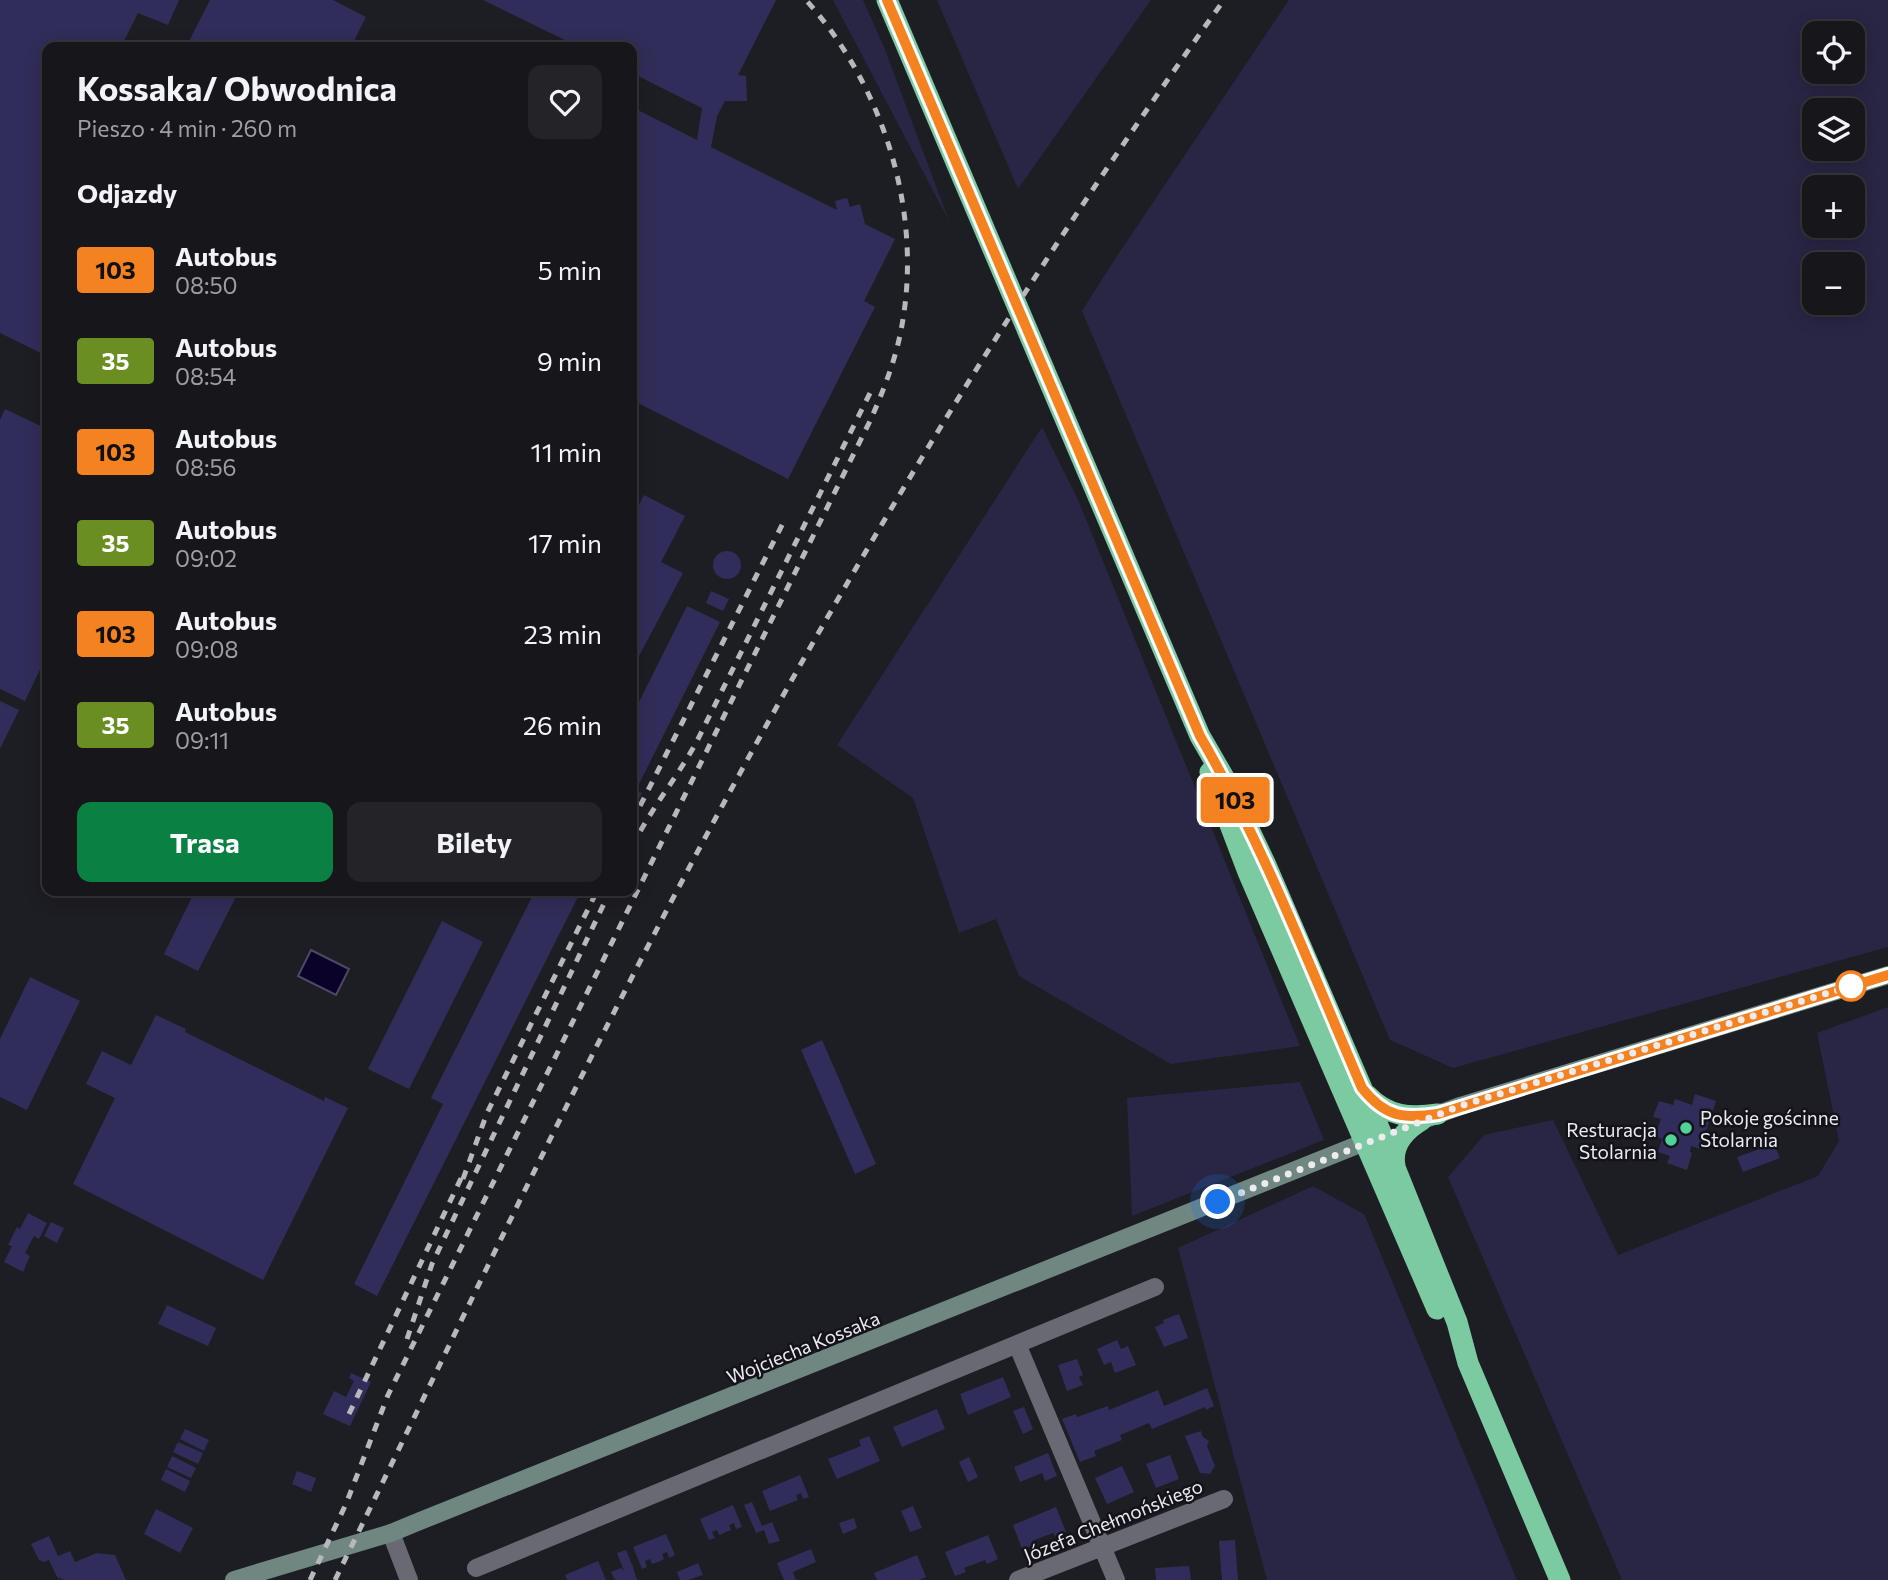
<!DOCTYPE html>
<html lang="pl">
<meta charset="utf-8">
<style>
body{margin:0;font-family:Commissioner,sans-serif;background:#232328;color:#f1f3f6;height:100vh;display:flex;flex-direction:column;font-size:26px;white-space:nowrap}
*{box-sizing:border-box;margin:0}
p{font-size:23px;color:#9e9fa3}
.icon{flex:none;width:38px;height:38px;fill:none;stroke:currentColor;stroke-width:2;stroke-linecap:round;stroke-linejoin:round}
.map{position:relative;flex:1;overflow:hidden}
.details{position:absolute;left:42px;top:42px;width:595px;height:854px;display:flex;flex-direction:column;background:#16161b;border-radius:14px;box-shadow:0 4px 18px #0003,0 0 0 2px #35353a}
.details>*{flex:none}
.badge{padding:0 14px;border-radius:5px;font-size:24px;line-height:46px}
.tools{position:absolute;left:1802px;top:21px;display:grid;gap:14px}
.tools a{display:grid;place-items:center;width:63px;height:63px;border-radius:14px;background:#16161b;box-shadow:0 4px 18px #0003,0 0 0 2px #35353a;font-size:35px}
.you{position:absolute;width:35px;height:35px;margin:-18px;border:5px solid #fff;border-radius:50%;background:#1a73e8;box-shadow:0 0 0 10px #1a73e833}
.map>.badge{position:absolute;translate:-50% -50%;box-shadow:0 0 0 4px #fff}
h2{padding:0 35px;font-size:26px;line-height:63px}
.round{display:grid;place-items:center;flex:none;width:74px;height:74px;border-radius:14px;background:#232328}
.head{display:flex;align-items:center;justify-content:space-between;height:119px;padding:0 35px}
h1{font-size:33px;font-weight:700;line-height:52px}
.button{display:flex;gap:14px;margin-top:auto;padding:14px 35px}
.button a{flex:1;height:80px;border-radius:14px;background:#0b8043;color:#fff;font-size:28px;font-weight:700;line-height:80px;text-align:center}
.button a+a{background:#232328;color:#f1f3f6}
ul{padding:0;list-style:none}
li{display:flex;align-items:center;gap:21px;height:91px;padding:0 35px}
li div{flex:1}
li b{display:block;font-size:26px}
li em{font-style:normal}
li .badge{min-width:77px;font-weight:700;text-align:center}
.map>svg:first-child{display:block}
.green{fill:#282644;fill-rule:evenodd}
.water{fill:#0a0229;stroke:#4e4865;stroke-width:2}
.building{fill:#312d5a}
.lines{fill:none;stroke-linecap:round;stroke-linejoin:round}
.street{stroke:#696973;stroke-width:18}
.secondary{stroke:#6f8681;stroke-width:18}
.highway{stroke:#7ccaa2;stroke-width:21}
.rail{stroke:#b7b7bc;stroke-width:5;stroke-dasharray:9 9;stroke-linecap:butt}
.line-casing{stroke:#fff;stroke-width:16}
.line{stroke:#f58220;stroke-width:10}
.walk{stroke:#ebebf0;stroke-width:7;stroke-dasharray:0 12.6}
.stop-dot{fill:#fff;stroke:#f58220;stroke-width:3.5}
.poi-dot{fill:#50d398;stroke:#14131b;stroke-width:2.5}
.labels{text-anchor:middle;dominant-baseline:central;stroke-width:5;stroke-linejoin:round;paint-order:stroke}
.poi-label{font-size:19px;fill:#ebebf0;stroke:#14131b;text-anchor:start}
.street-label{font-size:19px;fill:#ebebf0;stroke:#14131b}
</style>
<div class="map">
<svg width="1888" height="1580" viewBox="0 0 1888 1580">
<rect width="100%" height="100%" fill="#1d1d24"/>
<path class="green" d="M 833,0 L 863,0 L 884,47 L 949,221 Z
M 937,0 L 1151,0 L 1018,189 Z
M 1289,0 L 1888,0 L 1888,947 L 1453,1068 L 1390,1040 L 1082,311 L 1109,268 ZM 1853,33 L 1853,72 L 1815,72 L 1815,33 ZM 1853,110 L 1853,149 L 1815,149 L 1815,110 ZM 1815,187 L 1853,187 L 1853,226 L 1815,226 ZM 1853,264 L 1853,303 L 1815,303 L 1815,264 Z
M 1042,427 L 1079,502 L 1300,1046 L 1171,1064 L 1019,976 L 996,919 L 959,933 L 913,798 L 837,745 Z
M 1888,1007 L 1888,1580 L 1622,1580 L 1448,1177 L 1484,1135 L 1553,1120 L 1618,1255 L 1818,1176 L 1839,1141 L 1817,1033 Z
M 1300,1082 L 1324,1140 L 1132,1216 L 1127,1098 Z
M 1313,1186 L 1364,1214 L 1517,1580 L 1267,1580 L 1178,1248 Z"/>
<path class="water" d="M 311,950 L 349,969 L 336,995 L 298,976 Z"/>
<path class="building" d="M 0,0 L 179,0 L 168,25 L 138,13 L 121,47 L 47,47 L 47,356 L 0,333 Z
M 210,0 L 333,0 L 366,17 L 351,47 L 186,47 Z
M 483,0 L 776,0 L 738,75 L 746,76 L 747,101 L 725,101 L 717,116 L 711,147 L 837,210 L 835,201 L 847,198 L 850,207 L 860,204 L 865,224 L 895,239 L 864,301 L 875,307 L 788,479 L 632,400 L 632,107 L 697,140 L 702,108 L 632,73 L 632,47 L 579,47 Z
M 5,409 L 47,429 L 47,655 L 25,701 L 0,689 L 0,420 Z
M 644,495 L 685,516 L 661,562 L 683,573 L 638,658 L 632,655 L 632,518 Z
M713 565a14 14 0 1 1 28 0a14 14 0 1 1-28 0Z
M 711,591 L 729,599 L 723,611 L 706,603 Z
M 687,606 L 720,622 L 636,790 L 642,793 L 632,813 L 632,716 Z
M 0,701 L 19,710 L 0,749 Z
M 195,891 L 239,891 L 198,971 L 164,954 Z
M 535,891 L 581,891 L 377,1296 L 354,1284 L 443,1104 L 431,1098 Z
M 442,921 L 483,942 L 409,1089 L 368,1069 Z
M 30,977 L 80,1001 L 27,1110 L 0,1097 L 0,1039 Z
M 156,1015 L 186,1029 L 185,1032 L 324,1101 L 325,1097 L 348,1108 L 263,1280 L 73,1184 L 115,1098 L 86,1084 L 102,1051 L 131,1065 Z
M 822,1040 L 876,1164 L 855,1174 L 801,1050 Z
M 1695,1094 L 1716,1101 L 1700,1149 L 1691,1146 L 1690,1152 L 1692,1153 L 1687,1170 L 1667,1163 L 1670,1156 L 1658,1152 L 1662,1139 L 1655,1136 L 1661,1119 L 1653,1117 L 1659,1101 L 1673,1105 L 1675,1099 L 1692,1105 Z
M 1774,1144 L 1780,1158 L 1743,1172 L 1737,1157 Z
M 28,1213 L 47,1223 L 39,1239 L 34,1236 L 25,1253 L 30,1256 L 23,1272 L 4,1262 L 12,1246 L 8,1245 L 17,1227 L 20,1229 Z
M 51,1222 L 64,1228 L 57,1243 L 44,1236 Z
M 167,1305 L 216,1328 L 208,1346 L 158,1324 Z
M 1179,1314 L 1188,1338 L 1164,1347 L 1155,1327 L 1164,1323 L 1163,1320 Z
M 1117,1340 L 1121,1349 L 1128,1346 L 1136,1365 L 1115,1373 L 1111,1362 L 1104,1365 L 1097,1349 Z
M 1077,1359 L 1083,1375 L 1079,1377 L 1083,1385 L 1067,1391 L 1058,1365 Z
M 351,1373 L 371,1382 L 350,1426 L 323,1414 L 334,1391 L 346,1397 L 354,1381 L 349,1378 Z
M 1003,1377 L 1011,1397 L 968,1415 L 960,1394 Z
M 1207,1388 L 1214,1406 L 1206,1410 L 1205,1407 L 1152,1429 L 1149,1423 L 1120,1435 L 1122,1440 L 1094,1451 L 1096,1456 L 1080,1462 L 1062,1419 L 1076,1414 L 1077,1417 L 1108,1406 L 1109,1410 L 1158,1390 L 1164,1406 Z
M 1024,1407 L 1033,1429 L 1023,1434 L 1013,1411 Z
M 937,1409 L 945,1429 L 902,1447 L 893,1427 Z
M 185,1429 L 209,1440 L 204,1451 L 180,1439 Z
M 1201,1431 L 1203,1437 L 1209,1441 L 1207,1446 L 1215,1466 L 1210,1474 L 1200,1473 L 1185,1436 Z
M 869,1436 L 880,1461 L 837,1479 L 828,1459 L 861,1446 L 859,1440 Z
M 178,1442 L 203,1453 L 198,1464 L 173,1452 Z
M 1048,1453 L 1057,1476 L 1045,1481 L 1042,1473 L 1020,1482 L 1014,1467 Z
M 1170,1455 L 1179,1479 L 1156,1488 L 1146,1464 Z
M 172,1456 L 196,1468 L 191,1478 L 167,1467 Z
M 969,1457 L 978,1477 L 968,1482 L 959,1462 Z
M 1122,1466 L 1134,1492 L 1107,1504 L 1095,1478 Z
M 166,1469 L 190,1481 L 185,1492 L 161,1480 Z
M 297,1471 L 316,1478 L 311,1492 L 292,1484 Z
M 800,1475 L 809,1497 L 803,1499 L 801,1493 L 796,1495 L 798,1500 L 770,1511 L 762,1491 Z
M 752,1502 L 762,1526 L 772,1522 L 780,1541 L 769,1544 L 764,1530 L 756,1533 L 744,1505 Z
M 733,1505 L 742,1527 L 736,1529 L 734,1523 L 729,1525 L 731,1530 L 719,1535 L 717,1530 L 712,1532 L 715,1538 L 709,1540 L 700,1519 Z
M 913,1506 L 922,1528 L 910,1532 L 901,1511 Z
M 1056,1507 L 1066,1532 L 1055,1536 L 1053,1533 L 1032,1541 L 1034,1545 L 1022,1549 L 1013,1525 Z
M 156,1509 L 193,1528 L 180,1553 L 144,1534 Z
M 854,1518 L 857,1528 L 843,1534 L 839,1523 Z
M 666,1534 L 675,1555 L 669,1558 L 667,1552 L 662,1554 L 664,1559 L 658,1562 L 652,1564 L 650,1559 L 645,1561 L 647,1567 L 642,1569 L 633,1547 Z
M 988,1535 L 998,1559 L 987,1564 L 985,1560 L 964,1568 L 966,1572 L 955,1576 L 945,1552 Z
M 49,1536 L 58,1556 L 70,1551 L 75,1562 L 97,1553 L 115,1555 L 126,1580 L 64,1580 L 57,1577 L 49,1560 L 44,1562 L 39,1560 L 31,1544 Z
M 1235,1540 L 1238,1580 L 1222,1580 L 1219,1541 Z
M 811,1549 L 816,1562 L 793,1572 L 796,1580 L 784,1580 L 777,1563 Z
M 626,1550 L 633,1567 L 637,1580 L 615,1580 L 611,1572 L 621,1568 L 624,1571 L 617,1553 Z
M 917,1555 L 926,1577 L 919,1580 L 877,1580 L 874,1573 Z
M 598,1561 L 606,1580 L 567,1580 L 565,1575 Z
M 698,1563 L 703,1575 L 688,1580 L 680,1580 L 677,1572 Z
M 1189,1566 L 1191,1580 L 1156,1580 L 1155,1568 Z"/>
<g class="lines">
<path class="street" d="M 1017,1344 L 1116,1580
M 391,1533 L 409,1580
M 476,1568 L 1155,1287
M 1018,1580 L 1224,1499"/>
<path class="secondary" d="M 1428,1118 L 1460,1106 L 1888,975
M 234,1580 L 391,1533 L 420,1521 L 1375,1138"/>
<path class="highway" d="M 887,0 L 1200,736 L 1226,781 L 1265,863 L 1382,1135 L 1457,1322 L 1468,1363 L 1560,1580
M 1210,772 L 1248,872 L 1437,1309
M 1367,1095 C 1388,1117 1410,1118 1438,1114
M 1395,1166 C 1391,1145 1405,1130 1422,1120"/>
<path class="rail" d="M 632,822 L 783,523
M 632,847 C 650,810 676,779 696,743 L 872,389
M 463,1179 L 487,1113 L 597,891
M 407,1339 L 432,1264 L 610,891
M 349,1414 L 465,1170
M 310,1580 L 346,1504 L 388,1395 L 869,423 C 880,399 890,374 897,348 C 928,227 888,91 806,0
M 335,1580 C 438,1370 538,1158 646,950 C 816,621 1008,301 1224,0"/>
</g>
<g class="lines">
<defs>
<path id="line" d="M 887,0 L 1200,736 C 1265,848 1311,970 1362,1088 C 1385,1117 1403,1119 1438,1114 L 1888,975"/>
</defs>
<use href="#line" class="line-casing"/>
<use href="#line" class="line"/>
<path class="walk" d="M 1218,1202 L 1460,1106 L 1851,986"/>
</g>
<circle class="stop-dot" cx="1851" cy="986" r="14"/>
<g class="poi-dot">
<circle cx="1686" cy="1128" r="7"/>
<circle cx="1671" cy="1140" r="7"/>
</g>
<g class="labels">
<g class="poi-label">
<text x="1700" y="1117">Pokoje gościnne<tspan x="1700" dy="22">Stolarnia</tspan></text>
<text x="1657" y="1129" text-anchor="end">Resturacja<tspan x="1657" dy="22">Stolarnia</tspan></text>
</g>
<g class="street-label">
<text transform="translate(803 1347) rotate(-22)">Wojciecha Kossaka</text>
<text transform="translate(1113 1520) rotate(-22)">Józefa Chełmońskiego</text>
</g>
</g>
</svg>
<div class="tools">
<a><svg class="icon" aria-label="locate" viewBox="0 0 24 24"><circle cx="12" cy="12" r="6"/><path d="M12 2v4M12 18v4M2 12h4M18 12h4"/></svg></a>
<a><svg class="icon" aria-label="layers" viewBox="0 0 24 24"><path d="M12 4l9 5-9 5-9-5zM3 14l9 5 9-5"/></svg></a>
<a>+</a>
<a>−</a>
</div>
<div class="you" style="left:1218px;top:1202px"></div>
<b class="badge" style="left:1235px;top:800px;background:#f58220;color:#111">103</b>
<section class="details">
<div class="head"><div><h1>Kossaka/ Obwodnica</h1><p>Pieszo · 4 min · 260 m</p></div><a class="round"><svg class="icon" aria-label="heart" viewBox="0 0 24 24"><path d="M12 20l-8-8c-3-5 5-10 8-4 3-6 11-1 8 4z"/></svg></a></div>
<h2>Odjazdy</h2>
<ul>
<li><span class="badge" style="background:#f58220;color:#111">103</span><div><b>Autobus</b><p>08:50</p></div><em>5 min</em></li>
<li><span class="badge" style="background:#6b8e23;color:#fff">35</span><div><b>Autobus</b><p>08:54</p></div><em>9 min</em></li>
<li><span class="badge" style="background:#f58220;color:#111">103</span><div><b>Autobus</b><p>08:56</p></div><em>11 min</em></li>
<li><span class="badge" style="background:#6b8e23;color:#fff">35</span><div><b>Autobus</b><p>09:02</p></div><em>17 min</em></li>
<li><span class="badge" style="background:#f58220;color:#111">103</span><div><b>Autobus</b><p>09:08</p></div><em>23 min</em></li>
<li><span class="badge" style="background:#6b8e23;color:#fff">35</span><div><b>Autobus</b><p>09:11</p></div><em>26 min</em></li>
</ul>
<div class="button"><a>Trasa</a><a>Bilety</a></div>
</section>
</div>
